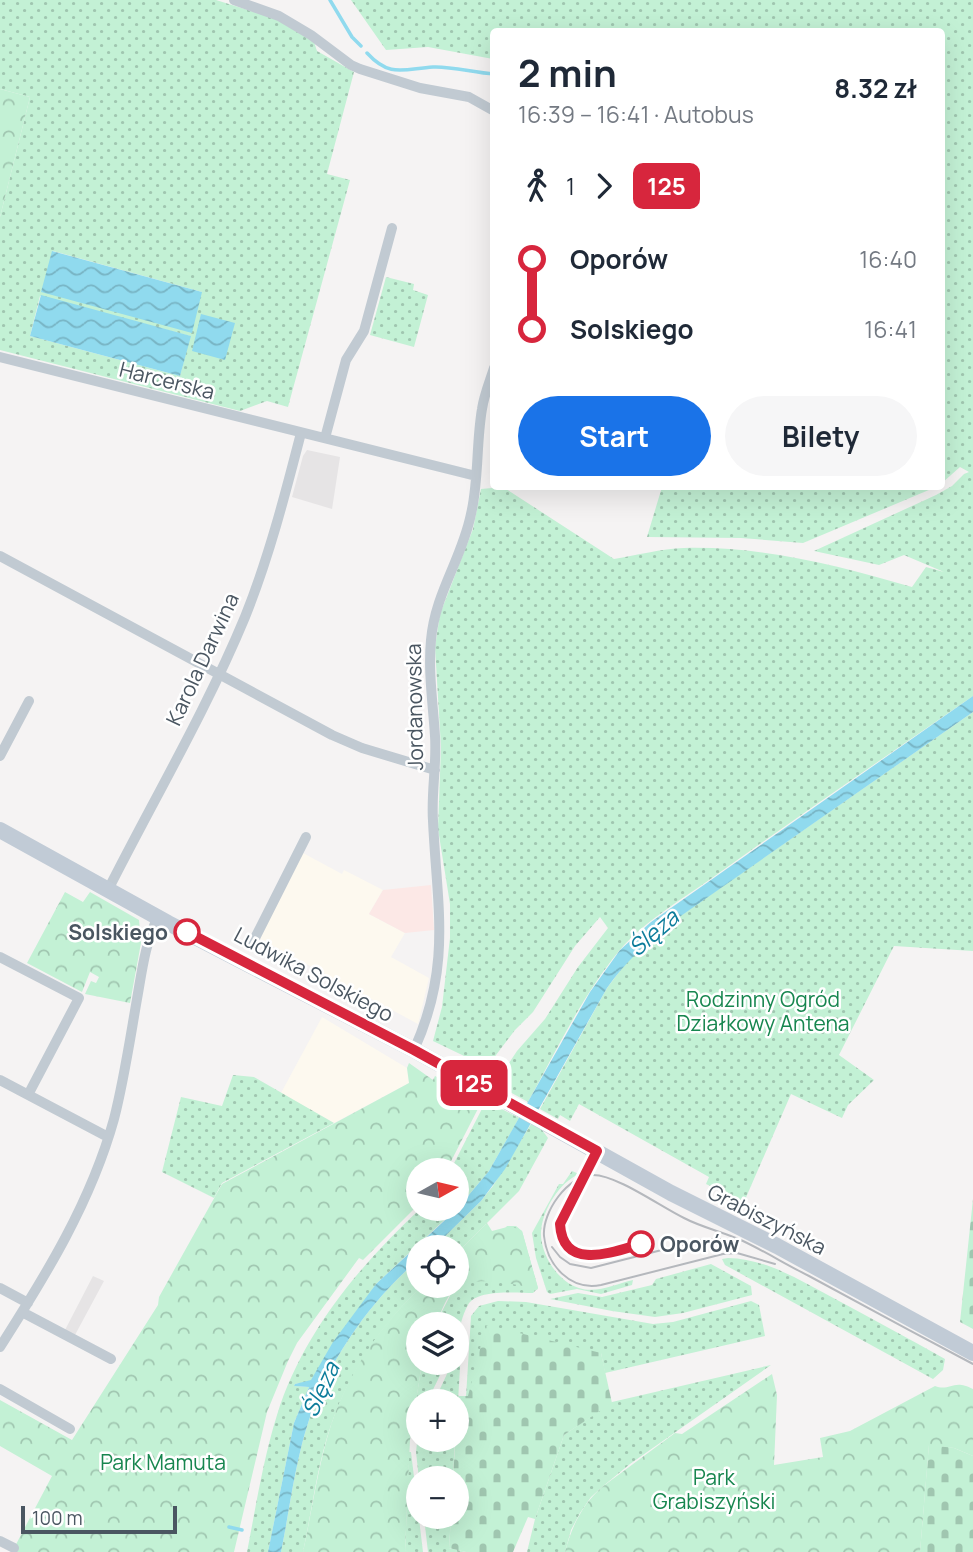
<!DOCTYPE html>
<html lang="pl">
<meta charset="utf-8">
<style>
body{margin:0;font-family:Manrope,sans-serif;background:#f6f6f7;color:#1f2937;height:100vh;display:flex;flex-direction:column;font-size:26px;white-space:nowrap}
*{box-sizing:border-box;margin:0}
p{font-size:23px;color:#747a83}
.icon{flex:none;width:38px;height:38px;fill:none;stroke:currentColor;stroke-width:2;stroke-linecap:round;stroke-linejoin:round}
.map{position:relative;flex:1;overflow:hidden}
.sheet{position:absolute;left:490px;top:28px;width:455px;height:462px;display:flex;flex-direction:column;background:#fff;border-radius:7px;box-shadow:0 7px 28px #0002}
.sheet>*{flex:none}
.badge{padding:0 14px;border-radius:10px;font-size:24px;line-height:46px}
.needle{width:46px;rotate:82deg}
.controls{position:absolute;left:406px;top:1158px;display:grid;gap:14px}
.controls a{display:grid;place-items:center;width:63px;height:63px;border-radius:50%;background:#fff;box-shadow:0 7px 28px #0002;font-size:35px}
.scale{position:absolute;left:21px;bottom:18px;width:156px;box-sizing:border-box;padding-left:7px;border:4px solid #4a5661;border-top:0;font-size:19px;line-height:24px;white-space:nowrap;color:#4a5661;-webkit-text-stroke:5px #fff;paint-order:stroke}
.map>.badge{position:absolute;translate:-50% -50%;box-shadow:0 0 0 4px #fff}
.legs{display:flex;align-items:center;gap:10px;height:77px;padding:0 28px;font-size:23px}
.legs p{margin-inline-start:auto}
.overview{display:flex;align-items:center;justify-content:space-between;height:119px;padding:0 28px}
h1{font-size:38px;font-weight:700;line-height:52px}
.button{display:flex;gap:14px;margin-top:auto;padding:14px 28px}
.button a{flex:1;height:80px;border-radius:42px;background:#1a73e8;color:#fff;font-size:28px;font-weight:700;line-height:80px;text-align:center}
.button a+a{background:#f6f6f7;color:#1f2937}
ul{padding:0 28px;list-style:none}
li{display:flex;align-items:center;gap:24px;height:70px;font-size:26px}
li i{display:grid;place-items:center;width:10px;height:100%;margin:0 9px;background:currentColor}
li i::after{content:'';width:18px;height:18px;margin:-9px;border:5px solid;border-radius:50%;background:#fff}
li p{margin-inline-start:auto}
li:first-child i{background:linear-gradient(#0000 50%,currentColor 0)}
li:last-child i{background:linear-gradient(currentColor 50%,#0000 0)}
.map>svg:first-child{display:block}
.commercial{fill:#fdf9ef}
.education{fill:#e6e4e5}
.medical{fill:#fce8e6}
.grass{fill:url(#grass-dots);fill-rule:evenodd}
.cemetery{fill:url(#cemetery-stones)}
.park{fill:url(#park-crowns)}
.water{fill:url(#water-waves)}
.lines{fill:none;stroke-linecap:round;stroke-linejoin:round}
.stream{stroke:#90daee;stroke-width:3.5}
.street{stroke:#c1cad2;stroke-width:10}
.secondary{stroke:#c1cbd6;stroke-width:16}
.tram{stroke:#b5b8bd;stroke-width:2}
.line-1-casing{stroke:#fff;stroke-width:16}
.line-1{stroke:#d7263d;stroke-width:10}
.stop-1-dot{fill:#fff;stroke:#d7263d;stroke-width:3.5}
.labels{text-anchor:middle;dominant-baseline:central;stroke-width:5;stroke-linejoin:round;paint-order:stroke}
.street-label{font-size:21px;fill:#4a5661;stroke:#fff}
.stop-label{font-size:21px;font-weight:bold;fill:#4a5661;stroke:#fff;text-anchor:end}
.park-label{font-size:21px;fill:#17864f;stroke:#fff}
.water-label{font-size:23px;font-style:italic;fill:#0c7c9b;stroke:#fff}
</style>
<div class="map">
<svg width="973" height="1552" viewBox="0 0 973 1552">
<defs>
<pattern id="grass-dots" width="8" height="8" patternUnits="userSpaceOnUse" patternTransform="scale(1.75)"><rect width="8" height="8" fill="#c3f1d5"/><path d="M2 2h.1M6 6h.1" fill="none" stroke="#a0c6b0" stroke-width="1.8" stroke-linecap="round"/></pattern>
<pattern id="cemetery-stones" width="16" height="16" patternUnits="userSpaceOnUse" patternTransform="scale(1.75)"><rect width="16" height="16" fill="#c3f1d5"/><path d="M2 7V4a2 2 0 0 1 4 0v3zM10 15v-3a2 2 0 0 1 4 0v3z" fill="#a0c6b0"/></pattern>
<pattern id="park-crowns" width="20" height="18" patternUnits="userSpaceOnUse" patternTransform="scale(1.75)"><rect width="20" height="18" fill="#c3f1d5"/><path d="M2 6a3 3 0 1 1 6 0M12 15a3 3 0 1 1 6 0" fill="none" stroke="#a0c6b0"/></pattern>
<pattern id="water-waves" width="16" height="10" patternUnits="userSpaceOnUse" patternTransform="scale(1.75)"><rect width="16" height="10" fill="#90daee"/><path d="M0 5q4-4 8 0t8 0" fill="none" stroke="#78b4c4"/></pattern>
</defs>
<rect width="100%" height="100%" fill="#f5f3f3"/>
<path class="commercial" d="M 303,853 L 342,874 L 344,870 L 383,890 L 369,914 L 405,933 L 391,957 L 429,978 L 418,1024 L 258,938 Z
M 322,1017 L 407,1068 L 409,1083 L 334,1123 L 281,1093 Z"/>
<path class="education" d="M 307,450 L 340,457 L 332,509 L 292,497 L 303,456 Z
M 93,1276 L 104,1281 L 75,1335 L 65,1330 Z"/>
<path class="medical" d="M 431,885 L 434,930 L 405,933 L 369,914 L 383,890 Z"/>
<path class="grass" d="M 0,0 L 216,0 L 274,18 L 314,42 L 317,51 L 354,72 L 327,174 L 350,180 L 288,407 L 267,401 L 240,411 L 0,350 L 0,217 L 30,97 L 0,89 ZM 53,251 L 202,292 L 42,292 ZM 40,296 L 190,336 L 180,376 L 30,336 Z
M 351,0 L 973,0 L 973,696 C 888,755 803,813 719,873 C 686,897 645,920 619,951 C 582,996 556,1051 528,1102 L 495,1084 L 517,1051 L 545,1019 L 578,967 L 608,928 L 600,917 L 575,946 L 533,1012 L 515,1030 L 487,1067 L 433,1041 L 442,1007 L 450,938 L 450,904 L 438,829 L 441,747 L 435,647 L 440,614 L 473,529 L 481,489 L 503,487 L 614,559 C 637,555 661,549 684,548 C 762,546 837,565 912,587 L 926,567 L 944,572 L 904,555 L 879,565 L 814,551 L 936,495 L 952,486 L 964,474 L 969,472 L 960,467 L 942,483 L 942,32 L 494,32 L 493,59 L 428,47 L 386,50 Z
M 386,277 L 414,284 L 413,290 L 428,295 L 414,347 L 370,335 Z
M 662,487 L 662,486 L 936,487 L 803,543 L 741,538 L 647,537 Z
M 973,712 L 973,951 L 894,946 L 839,1055 L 874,1080 L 848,1105 L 842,1118 L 791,1094 L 744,1202 L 706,1184 L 709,1177 L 579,1104 L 570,1121 L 560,1115 L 558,1119 L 540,1109 L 607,988 L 632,955 L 680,916 Z
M 233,1075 L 254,1077 L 334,1123 L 222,1183 L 214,1198 L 162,1172 L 181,1097 L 222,1106 Z
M 486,1101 L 519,1118 L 489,1171 L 457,1209 L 457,1171 L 450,1171 Z
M 531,1124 L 542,1130 L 548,1138 L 519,1191 L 457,1253 L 457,1248 L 433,1248 L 481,1201 L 493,1186 Z
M 572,1171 L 579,1174 C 560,1182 542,1210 541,1232 C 540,1254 558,1282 579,1288 C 596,1294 616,1284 633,1280 L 632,1285 L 601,1294 L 577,1289 L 550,1294 L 547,1292 L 536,1258 L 532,1233 L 559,1184 L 563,1184 Z
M 420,1209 L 456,1209 L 376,1284 L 311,1381 L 295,1384 L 294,1386 L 309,1387 L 294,1423 L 268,1552 L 247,1552 C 256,1506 263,1460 277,1415 C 302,1334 359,1266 420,1209 Z
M 507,1226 L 516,1226 L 522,1231 L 538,1288 L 533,1293 C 517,1293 476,1289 468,1305 C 462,1315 460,1328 457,1338 L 457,1325 L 435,1325 L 455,1286 Z
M 728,1258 C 769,1259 804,1283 839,1301 C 874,1320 910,1339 945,1359 L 943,1370 L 933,1379 L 725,1265 L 722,1259 Z
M 418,1260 L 418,1286 L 423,1286 C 382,1322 349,1374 331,1425 C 317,1466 312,1510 303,1552 L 281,1552 C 290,1508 295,1462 309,1420 C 329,1360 370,1301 418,1260 Z
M 711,1264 L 751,1286 L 752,1295 L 683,1313 L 655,1317 L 612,1311 L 550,1299 L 578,1293 L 602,1297 L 652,1285 L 656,1279 Z
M 498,1301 L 526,1302 L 653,1324 L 673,1322 L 751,1301 L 759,1305 L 765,1336 L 605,1373 L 601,1353 L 466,1397 L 471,1316 L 479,1306 Z
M 458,1351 L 461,1351 L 457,1418 L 457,1402 L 434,1402 L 452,1363 L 457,1363 Z
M 422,1363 L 446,1363 L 427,1402 L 418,1402 L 418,1420 L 411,1431 Z
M 771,1365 L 630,1464 L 602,1487 L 591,1497 L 580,1513 L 571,1530 L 565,1552 L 527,1552 L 535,1519 L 564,1435 L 612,1402 Z
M 418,1434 L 418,1440 L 455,1440 L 453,1479 L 419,1479 L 416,1452 Z
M 409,1452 L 411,1452 L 423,1552 L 405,1552 Z
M 424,1517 L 451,1517 L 449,1548 L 466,1552 L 428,1552 Z"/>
<path class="cemetery" d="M 973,1199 L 973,1329 L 960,1322 Z
M 486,1325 L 601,1353 L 612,1403 L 564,1435 L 535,1519 L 528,1517 L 513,1552 L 466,1552 L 449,1548 L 451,1517 L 457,1517 L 457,1479 L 453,1479 L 458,1396 L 468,1396 Z
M 929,1444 L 954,1448 L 973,1456 L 973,1552 L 920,1552 Z"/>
<path class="park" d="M 0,89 L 30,97 L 0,217 Z
M 65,892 L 83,902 L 90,892 L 139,920 L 141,943 L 130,1003 L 85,994 L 91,981 L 96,983 L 99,977 L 90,972 L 82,992 L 27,963 Z
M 409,1063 L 433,1080 L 435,1076 L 483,1099 L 446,1171 L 418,1171 L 418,1205 L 363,1260 L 359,1258 L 297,1343 L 288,1361 L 267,1412 L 234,1552 L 12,1552 L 52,1476 L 0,1446 L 0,1400 L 72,1440 L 158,1305 L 159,1297 L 222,1184 L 409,1083 L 407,1068 Z
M 487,1223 L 492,1231 L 511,1226 L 522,1231 L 538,1288 L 537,1290 C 517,1284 472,1274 454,1290 C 446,1297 440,1315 435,1325 L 418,1325 L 418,1363 L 422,1363 L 410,1440 L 405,1552 L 303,1552 C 312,1510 318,1466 331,1425 C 348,1374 382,1321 423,1286 L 457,1286 L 457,1253 Z
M 772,1374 L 777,1395 L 774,1465 L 823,1457 L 820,1438 L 850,1431 L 935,1386 C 950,1392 953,1378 973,1389 L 973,1456 L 954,1448 L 929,1445 L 920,1552 L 565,1552 C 572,1526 582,1505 602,1487 L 675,1433 L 682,1434 Z"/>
<path class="water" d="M 52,251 L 202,292 L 192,333 L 41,292 Z
M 41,295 L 191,336 L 180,376 L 30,336 Z
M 201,314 L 235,323 L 225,360 L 192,351 Z
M 973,696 L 973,712 L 665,927 C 643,946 624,964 607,988 L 505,1169 L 481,1201 L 433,1248 L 418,1248 L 418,1260 C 370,1301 329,1360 309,1420 C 295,1462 290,1508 281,1552 L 268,1552 L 294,1423 L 309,1387 L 294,1386 L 295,1384 L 311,1380 L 333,1342 L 376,1284 L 457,1209 L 489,1171 L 590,992 L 620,950 L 651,922 Z"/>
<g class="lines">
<path class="stream" d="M 330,0 L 352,37 L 361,46
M 367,53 C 390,78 403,69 433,67 C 451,66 475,73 494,74
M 229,1527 L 242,1530"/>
<path class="street" d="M 234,0 L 279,16 L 311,35 L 351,65 L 360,69 L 420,88 L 469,97 L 494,111
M 0,357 L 476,476
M 325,438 L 346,360 L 364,331 L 392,228
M 0,556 L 332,735 L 362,748 L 435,770
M 0,756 L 29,701
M 108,890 C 154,799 206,711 245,617 C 269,557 285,495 301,433
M 251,946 L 306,837
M 0,957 L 79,998 L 29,1093
M 414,1050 C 452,966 437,907 433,821 C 431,792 437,764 435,736 C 433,704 428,672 431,640 C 435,593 462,559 471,514 C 479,480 476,444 482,409 C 484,395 490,381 494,368
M 0,1080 L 108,1137
M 0,1288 L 28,1303
M 22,1312 L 111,1359
M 0,1347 C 46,1275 91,1202 114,1119 C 124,1080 130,1039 137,999 C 142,971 145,943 158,917
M 0,1389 L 70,1429
M 0,1541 L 14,1548"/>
<path class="secondary" d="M 0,830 L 168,923 L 414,1050 L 671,1193 L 777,1246 L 973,1353"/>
<path class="tram" d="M 552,1247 L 560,1257 L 570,1264 L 591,1268 L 705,1239 L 726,1239
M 775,1264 L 737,1253 L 723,1254 L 601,1285 C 570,1291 547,1265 544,1236 C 542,1212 568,1175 593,1175 C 617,1175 661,1207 684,1218 C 703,1228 724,1232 743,1241 C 766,1252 787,1265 809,1276 C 864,1306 918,1335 973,1364"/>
</g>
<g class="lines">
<defs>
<path id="line-1" d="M 187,932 L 414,1050 L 597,1151 L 560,1224 C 563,1272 613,1252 641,1244"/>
</defs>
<use href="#line-1" class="line-1-casing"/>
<use href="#line-1" class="line-1"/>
</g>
<g class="stop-1-dot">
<circle cx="187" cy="932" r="12"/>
<circle cx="641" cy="1244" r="12"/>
</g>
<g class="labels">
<g class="street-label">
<text transform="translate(167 380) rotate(14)">Harcerska</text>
<text transform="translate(202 659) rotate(-65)">Karola Darwina</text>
<text transform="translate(414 707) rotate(-91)">Jordanowska</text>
<text transform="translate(314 974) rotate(28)">Ludwika Solskiego</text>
<text transform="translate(767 1219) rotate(27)">Grabiszyńska</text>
</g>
<g class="stop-label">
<text x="168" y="932">Solskiego</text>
<text x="660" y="1244" text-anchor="start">Oporów</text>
</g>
<g class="park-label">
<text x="763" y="999">Rodzinny Ogród<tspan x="763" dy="24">Działkowy Antena</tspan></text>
<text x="163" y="1462">Park Mamuta</text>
<text x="714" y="1477">Park<tspan x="714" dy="24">Grabiszyński</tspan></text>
</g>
<g class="water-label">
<text transform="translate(653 932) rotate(-41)">Ślęza</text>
<text transform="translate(320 1389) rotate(-65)">Ślęza</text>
</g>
</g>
</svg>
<div class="controls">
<a><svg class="needle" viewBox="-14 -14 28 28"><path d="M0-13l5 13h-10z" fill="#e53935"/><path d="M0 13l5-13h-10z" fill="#747a83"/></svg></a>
<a><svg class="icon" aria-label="locate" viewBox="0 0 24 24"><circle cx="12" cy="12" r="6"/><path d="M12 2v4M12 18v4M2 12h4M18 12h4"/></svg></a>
<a><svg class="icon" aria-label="layers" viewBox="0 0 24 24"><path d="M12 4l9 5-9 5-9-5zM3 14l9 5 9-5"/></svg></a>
<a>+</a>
<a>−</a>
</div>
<div class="scale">100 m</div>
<b class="badge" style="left:474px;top:1083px;background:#d7263d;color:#fff">125</b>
<section class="sheet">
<div class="overview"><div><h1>2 min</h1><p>16:39 – 16:41 · Autobus</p></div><b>8.32 zł</b></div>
<div class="legs"><svg class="icon" aria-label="walk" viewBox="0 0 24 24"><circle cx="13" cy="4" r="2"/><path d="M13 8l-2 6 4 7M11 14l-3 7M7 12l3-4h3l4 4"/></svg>1<svg class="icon" aria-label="forward" viewBox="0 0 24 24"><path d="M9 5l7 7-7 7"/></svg><b class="badge" style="background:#d7263d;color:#fff">125</b></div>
<ul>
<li><i style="color:#d7263d"></i><b>Oporów</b><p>16:40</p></li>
<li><i style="color:#d7263d"></i><b>Solskiego</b><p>16:41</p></li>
</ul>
<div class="button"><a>Start</a><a>Bilety</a></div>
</section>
</div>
